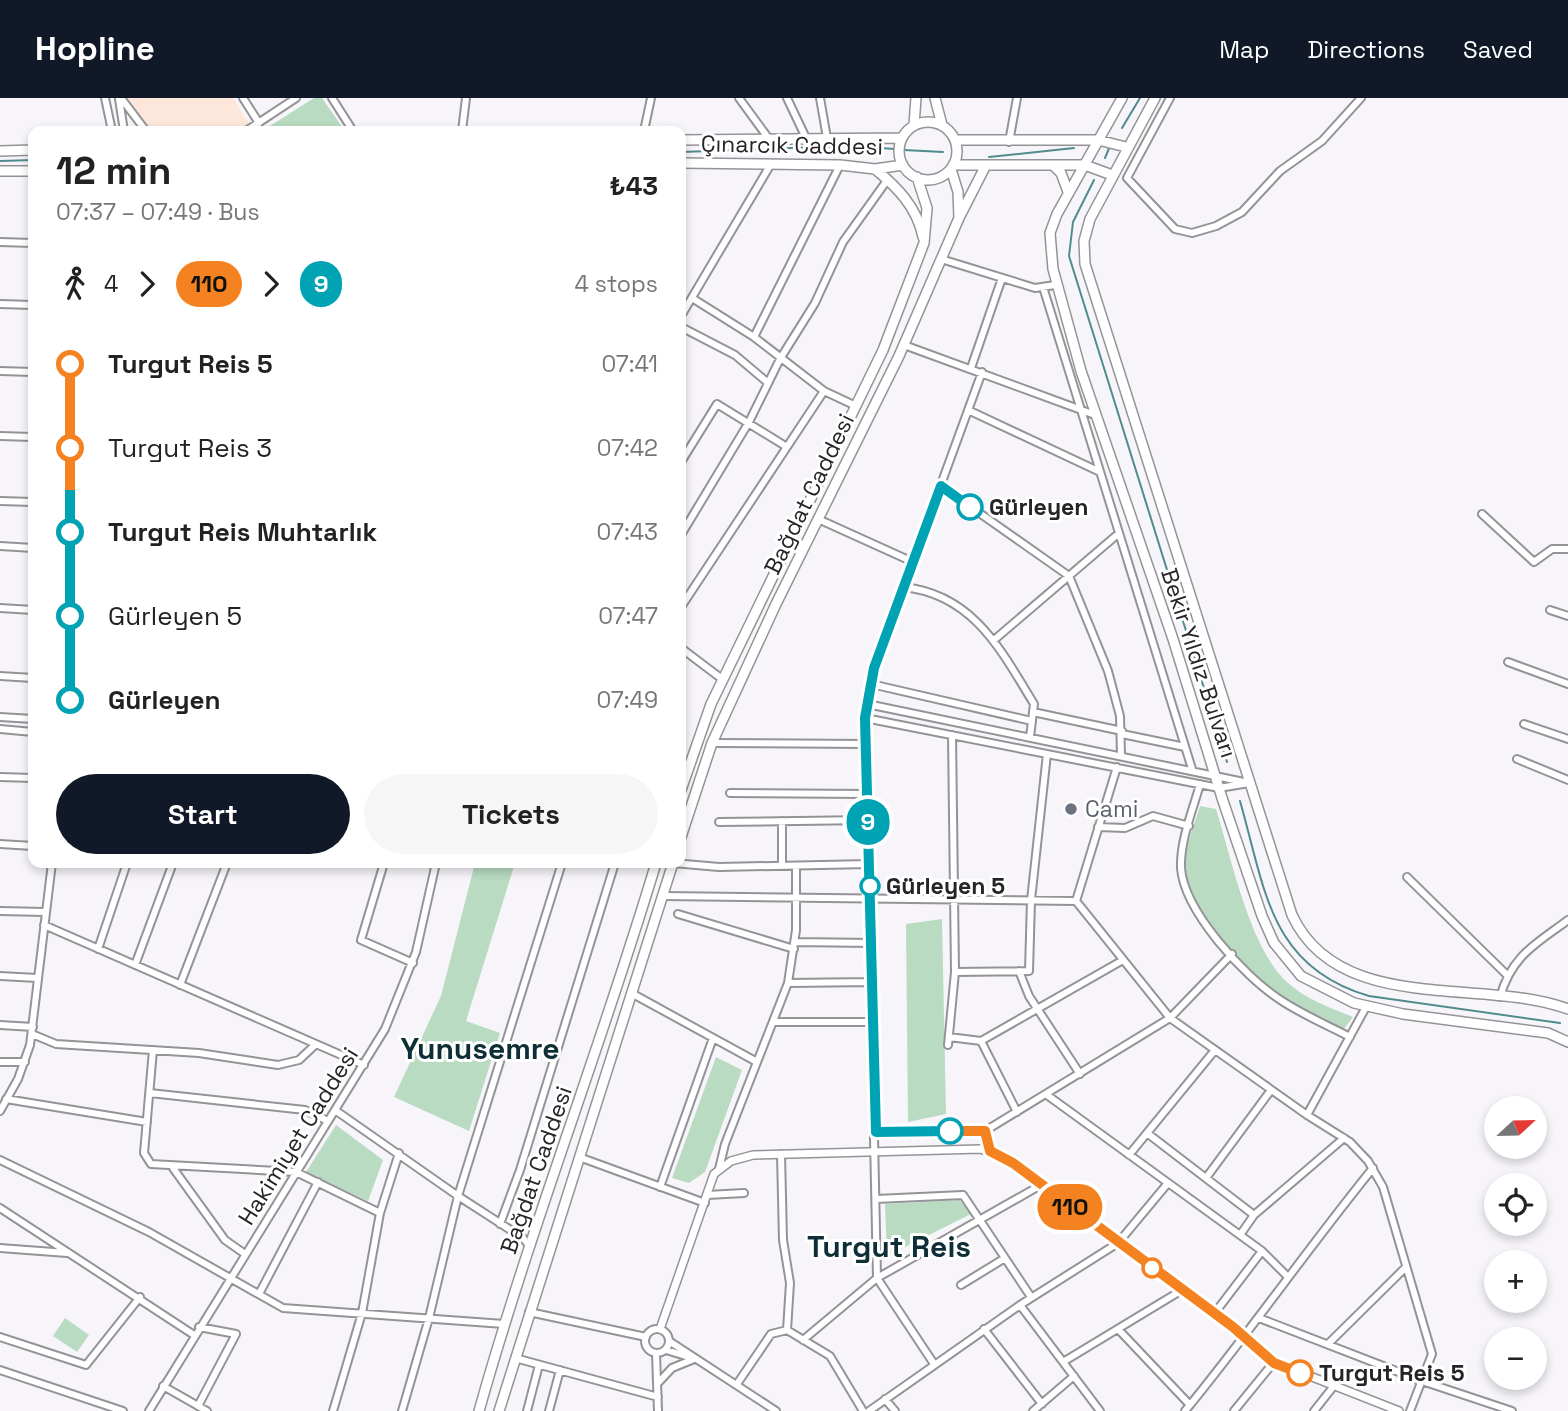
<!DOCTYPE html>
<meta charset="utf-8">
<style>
body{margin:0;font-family:"Space Grotesk",sans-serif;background:#f6f6f6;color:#222;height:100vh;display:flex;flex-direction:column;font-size:26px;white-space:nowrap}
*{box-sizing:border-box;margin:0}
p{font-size:23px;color:#767676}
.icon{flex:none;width:38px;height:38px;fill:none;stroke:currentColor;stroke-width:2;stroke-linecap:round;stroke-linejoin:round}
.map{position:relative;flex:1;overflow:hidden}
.sheet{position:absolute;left:28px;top:28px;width:658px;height:742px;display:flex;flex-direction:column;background:#fff;border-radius:14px;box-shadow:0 4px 10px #0003}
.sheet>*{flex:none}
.badge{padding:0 14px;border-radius:23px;font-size:24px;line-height:46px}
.needle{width:46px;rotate:68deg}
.fabs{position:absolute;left:1484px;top:998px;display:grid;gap:14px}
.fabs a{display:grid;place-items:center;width:63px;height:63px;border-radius:50%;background:#fff;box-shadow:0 4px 10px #0003;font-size:35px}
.map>.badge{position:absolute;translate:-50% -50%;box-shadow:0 0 0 4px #fff}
.legs{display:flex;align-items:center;gap:10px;height:77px;padding:0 28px;font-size:23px}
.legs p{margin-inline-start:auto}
.headline{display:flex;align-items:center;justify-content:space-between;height:119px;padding:0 28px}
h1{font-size:38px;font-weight:800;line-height:52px}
.cta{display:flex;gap:14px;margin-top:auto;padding:14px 28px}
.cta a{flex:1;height:80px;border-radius:42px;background:#111827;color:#fff;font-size:28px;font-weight:800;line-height:80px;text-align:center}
.cta a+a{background:#f6f6f6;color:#222}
ul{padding:0 28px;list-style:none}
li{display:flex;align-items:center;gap:24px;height:84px;font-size:26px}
li i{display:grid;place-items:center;width:10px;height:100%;margin:0 9px;background:currentColor}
li i::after{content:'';width:18px;height:18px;margin:-9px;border:5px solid;border-radius:50%;background:#fff}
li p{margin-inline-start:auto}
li:first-child i{background:linear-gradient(#0000 50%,currentColor 0)}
li:last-child i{background:linear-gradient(currentColor 50%,#0000 0)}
header{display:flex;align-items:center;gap:42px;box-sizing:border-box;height:98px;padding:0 35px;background:#111827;color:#fff}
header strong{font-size:33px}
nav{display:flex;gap:38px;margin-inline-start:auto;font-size:24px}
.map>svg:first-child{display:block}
.medical{fill:#fde7da}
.green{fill:#b8dbc1}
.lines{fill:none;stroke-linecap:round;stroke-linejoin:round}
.stream{stroke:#508b8d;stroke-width:2}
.minor-casing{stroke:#949397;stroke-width:10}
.tertiary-casing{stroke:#949397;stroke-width:10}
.primary-casing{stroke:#949397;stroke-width:12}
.minor{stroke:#fff;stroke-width:6}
.tertiary{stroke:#fff;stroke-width:7}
.primary{stroke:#fff;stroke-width:9}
.line-1-casing{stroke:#fff;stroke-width:16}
.line-2-casing{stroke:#fff;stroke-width:16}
.line-1{stroke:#f58220;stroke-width:10}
.line-2{stroke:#00a3b4;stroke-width:10}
.stop-2-dot{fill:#fff;stroke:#00a3b4;stroke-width:3.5}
.worship-dot{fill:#6b7280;stroke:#fff;stroke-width:2.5}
.stop-1-dot{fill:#fff;stroke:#f58220;stroke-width:3.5}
.labels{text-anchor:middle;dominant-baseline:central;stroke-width:6;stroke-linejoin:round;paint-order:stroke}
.street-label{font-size:23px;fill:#252426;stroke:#fff}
.stop-label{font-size:23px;font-weight:bold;fill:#252426;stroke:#fff;text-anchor:start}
.worship-label{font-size:23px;fill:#5b616d;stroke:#fff;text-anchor:start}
.district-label{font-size:30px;font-weight:bold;fill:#0d2f35;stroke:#fff}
</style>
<header>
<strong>Hopline</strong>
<nav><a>Map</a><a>Directions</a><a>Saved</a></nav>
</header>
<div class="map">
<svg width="1568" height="1313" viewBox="0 0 1568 1313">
<rect width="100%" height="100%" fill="#f7f5fa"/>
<path class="medical" d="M 126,0 L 233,0 L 249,26 L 242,31 L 146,30 Z"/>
<path class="green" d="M 314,0 L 322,0 L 345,33 L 262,33 Z
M 1200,708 L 1216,711 C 1231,759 1250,851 1287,884 C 1305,901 1331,910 1353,919 L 1344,931 C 1298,925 1230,864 1202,828 C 1195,818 1189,799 1186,787 C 1180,760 1192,734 1200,708 Z
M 475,765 L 515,765 L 466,923 L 500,935 L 469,1033 L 394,999 L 441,898 Z
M 942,821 L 946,1016 L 908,1024 L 906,826 Z
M 716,959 L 742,972 L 705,1074 L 689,1085 L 672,1080 Z
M 336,1027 L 383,1062 L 368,1103 L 306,1074 Z
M 960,1102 L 971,1116 L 887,1158 L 885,1106 Z
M 65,1220 L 89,1237 L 77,1254 L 53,1238 Z"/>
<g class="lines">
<path class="stream" d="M 1122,30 L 1140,0
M 904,52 L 943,54
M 681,54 L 850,48 L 895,51
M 989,59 L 1074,50
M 1105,60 L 1110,48
M 0,63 L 33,62
M 1094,82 L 1073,124 L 1069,158 L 1227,664
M 1240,703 C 1265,790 1269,869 1369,898 L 1560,925"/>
<defs>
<path id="minor" d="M 105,0 L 112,33
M 121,0 L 146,33
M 243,0 L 259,25
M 332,0 L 353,33
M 739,0 L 769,41
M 787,0 L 806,40
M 820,0 L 827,40
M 1170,0 L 1127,80 L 1175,131 L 1192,135 L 1216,128 L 1242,114 L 1280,73 L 1322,43 L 1361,0
M 119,1 L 124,33
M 246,33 L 296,0
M 462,33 L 466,0
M 644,33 L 651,0
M 1009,44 L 1017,0
M 0,144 L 33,145
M 941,161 L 1035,190 L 1055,187
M 1043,189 L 1192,671
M 692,200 L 754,239 L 824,293
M 0,206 L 33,207
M 681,218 L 771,66
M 681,229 L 735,257 L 767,284
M 754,239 L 840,67
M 904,247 L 1095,317
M 971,270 L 1002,180
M 0,273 L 33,274
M 968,312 L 1098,373
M 0,338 L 33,339
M 681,364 L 717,306 L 787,349
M 941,388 L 1069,478 L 1108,573 L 1120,618 L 1121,657
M 0,403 L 33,404
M 1482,416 L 1534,464 L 1552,451 L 1568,451
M 818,421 L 913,464
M 681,437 L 749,324 L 780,261 L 815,205 L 843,144 L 888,81
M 0,448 L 33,450
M 903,489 C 973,496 1001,552 1034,606 L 1030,639
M 681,509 L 824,293 L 856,308
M 0,510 L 33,512
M 1550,512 L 1568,518
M 994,542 L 1118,436
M 681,550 L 722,581
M 1508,564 L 1568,586
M 0,578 L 33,580
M 871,586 L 1032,623
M 867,606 L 1244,684
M 1033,614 L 1122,633
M 0,619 L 33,621
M 865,620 L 1219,690 L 1249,685
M 1524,626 L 1568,641
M 0,631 L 33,634
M 1122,636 L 1185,649
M 712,645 L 866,646
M 1517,661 L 1568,682
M 0,679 L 33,680
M 1200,686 C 1193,712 1180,742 1181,770 C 1184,813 1244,878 1279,901 C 1301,916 1327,927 1350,939
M 730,695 L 867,696
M 782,723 L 782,768
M 719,724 L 868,722
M 1098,729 L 1125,730 L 1153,718 L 1189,728
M 0,746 L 33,748
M 384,765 L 361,842 L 413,865
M 673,765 L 719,769 L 869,766
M 1407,779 L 1507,877
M 663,798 L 1076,803
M 1076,803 L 1170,920 L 1307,1017 L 1350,1044 L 1368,1063 L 1383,1089 L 1432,1256 L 1410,1313
M 1076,803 L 1117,669
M 0,813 L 45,814
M 678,816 L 794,851
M 44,827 L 364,967
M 795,844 L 872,845
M 98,851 L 127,765
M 135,867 L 173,765
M 1019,873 L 1029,898 L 1080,976
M 955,874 L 1029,873 L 1031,802 L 1047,656
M 0,878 L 37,880
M 788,885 L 873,884
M 180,887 L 227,765
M 633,896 L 757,964
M 1500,899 C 1512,857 1536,846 1568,822
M 773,924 L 874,924
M 0,927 L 33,929
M 32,936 L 56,946 L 199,955 L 278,967 L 299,962 L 316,946
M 949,939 L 981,943 L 1017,1014
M 981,943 L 1123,862
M 948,947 L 955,874 L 952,637
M 153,952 L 144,1055 L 151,1066 L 296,1074 L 380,1115
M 0,964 L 25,964
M 150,995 L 305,1012 L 328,1023
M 1047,997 L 1262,1153 L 1288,1179
M 6,1001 L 147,1024
M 335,1012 L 458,1098 L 429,1220 L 402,1313
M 0,1013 L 18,981 L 30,947 L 52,765
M 1307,1017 L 1366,909
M 985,1033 L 1170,920 L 1232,856
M 876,1034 L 985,1033 L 990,1053
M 1147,1035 L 1254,1117
M 781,1056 L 783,1142 L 790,1185 L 787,1232
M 1129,1057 L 1215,952
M 579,1059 L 705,1105
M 0,1062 L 149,1134 L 283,1210 L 504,1226
M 173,1070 L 225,1142 L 245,1156
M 719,1071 L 725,1046 L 788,885 L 796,832 L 796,768
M 1206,1080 L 1271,992
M 660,1089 L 713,940
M 707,1097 L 744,1095
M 876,1101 L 963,1097 L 1031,1199
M 0,1110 L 194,1237
M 500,1126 L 520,1072 L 615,765
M 1240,1137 L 1254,1117 L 1344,1040
M 530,1149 L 523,1140 L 458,1098 L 562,765
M 0,1150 L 67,1155
M 961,1187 L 1005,1160
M 259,1196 L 318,1084
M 1020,1207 L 1100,1313
M 529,1214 L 646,1239
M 1214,1216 L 1262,1153
M 1259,1220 L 1422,1283 L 1512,1313
M645 1243a12 12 0 1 1 24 0a12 12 0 1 1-24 0Z
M 984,1231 L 1042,1306
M 1118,1231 L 1190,1307
M 0,1239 L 86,1267 L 140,1199
M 803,1242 L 877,1180 L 1041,1087
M 669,1243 L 776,1313
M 1328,1246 L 1406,1169
M 666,1252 L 689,1259
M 656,1255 L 658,1313
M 515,1260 L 658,1299
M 1063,1264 L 1182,1192
M 934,1266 L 877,1180 L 865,620 L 874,570 L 982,274
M 0,1272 L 123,1313
M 657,1286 L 672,1270 L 694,1261
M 737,1286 L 771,1236 L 787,1232 L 830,1258 L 863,1313
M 163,1288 L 207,1313
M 885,1301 L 895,1313
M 198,1308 L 236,1236 L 199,1229
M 149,1313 L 385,931 L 416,854 L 436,765
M 333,1313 L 362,1215 L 380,1115 L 399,1055
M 527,1313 L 539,1267
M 549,1313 L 560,1272
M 869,1313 L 1020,1207 L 1118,1145 L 1168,1085
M 1033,1313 L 1074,1278
M 1185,1313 C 1250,1234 1308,1150 1373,1070
M 1234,1313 L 1274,1264
M 1314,1313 L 1333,1289"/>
<path id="tertiary" d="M 660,1231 L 714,1076 L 731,1063 L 753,1057 L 981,1051 L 1007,1061 L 1232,1229 L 1274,1264 L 1399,1313"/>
<path id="primary" d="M 935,0 L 942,27
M 1122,0 L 1057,116 L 1050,135 L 1053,171 L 1081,273 L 1173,541 L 1222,700 L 1262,818 L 1274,845 L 1301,878 L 1354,905 L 1403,916 L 1548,935 L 1568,944
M 1155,0 L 1090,121 L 1084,143 L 1085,166 L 1292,817 C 1339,918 1482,879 1568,911
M899 53a29 29 0 1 1 58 0a29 29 0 1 1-58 0Z
M 914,27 L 916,0
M 681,42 L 902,40
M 955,42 L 1098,42 L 1126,49
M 0,53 L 33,52
M 681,65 L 840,67 L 875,71 L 903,67
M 953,67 L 1085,67 L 1112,77
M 1053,67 L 1061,75 L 1068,94
M 875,71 C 897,89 917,109 923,139
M 0,73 L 33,73
M 960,118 L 986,67
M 681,692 L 711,606 L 883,252 L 924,145 L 927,110 L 917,79
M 681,739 L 712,645 L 776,506 L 899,258 L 959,120 L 958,94 L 951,71
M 479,1313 C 531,1128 601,949 656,765
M 499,1313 L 673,765"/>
</defs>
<use href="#minor" class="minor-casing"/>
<use href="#tertiary" class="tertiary-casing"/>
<use href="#primary" class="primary-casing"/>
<use href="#minor" class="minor"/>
<use href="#tertiary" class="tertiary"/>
<use href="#primary" class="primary"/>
</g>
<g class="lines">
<defs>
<path id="line-1" d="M 950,1033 L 985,1033 L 990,1053 L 1013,1065 L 1233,1229 L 1274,1265 L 1300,1275"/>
<path id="line-2" d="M 950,1033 L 876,1034 L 865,620 L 874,570 L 941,388 L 970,409"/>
</defs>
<use href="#line-1" class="line-1-casing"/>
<use href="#line-2" class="line-2-casing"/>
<use href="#line-1" class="line-1"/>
<use href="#line-2" class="line-2"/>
</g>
<g class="stop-2-dot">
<circle cx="970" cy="409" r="12"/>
<circle cx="870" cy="788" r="9"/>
<circle cx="950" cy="1033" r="12"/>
</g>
<circle class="worship-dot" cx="1071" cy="711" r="7"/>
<g class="stop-1-dot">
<circle cx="1152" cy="1170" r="9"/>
<circle cx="1300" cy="1275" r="12"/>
</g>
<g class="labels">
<g class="street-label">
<text transform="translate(792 47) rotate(1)">Çınarcık Caddesi</text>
<text transform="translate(809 396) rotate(-64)">Bağdat Caddesi</text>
<text transform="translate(1199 565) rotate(72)">Bekir Yıldız Bulvarı</text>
<text transform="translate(298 1038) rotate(-58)">Hakimiyet Caddesi</text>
<text transform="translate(536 1072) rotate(-71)">Bağdat Caddesi</text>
</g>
<g class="stop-label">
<text x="989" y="409">Gürleyen</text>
<text x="886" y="788">Gürleyen 5</text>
<text x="1319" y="1275">Turgut Reis 5</text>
</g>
<g class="worship-label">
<text x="1085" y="711">Cami</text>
</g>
<g class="district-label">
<text x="480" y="950">Yunusemre</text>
<text x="889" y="1148">Turgut Reis</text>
</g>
</g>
</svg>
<div class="fabs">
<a><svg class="needle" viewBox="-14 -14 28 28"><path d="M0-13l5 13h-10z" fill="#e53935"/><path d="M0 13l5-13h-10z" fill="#767676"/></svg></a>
<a><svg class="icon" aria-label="locate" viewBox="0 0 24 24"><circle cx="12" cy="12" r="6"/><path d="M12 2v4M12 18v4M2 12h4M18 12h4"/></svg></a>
<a>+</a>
<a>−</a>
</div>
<b class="badge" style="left:1070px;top:1109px;background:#f58220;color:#111">110</b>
<b class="badge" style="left:868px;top:724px;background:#00a3b4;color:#fff">9</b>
<section class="sheet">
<div class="headline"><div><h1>12 min</h1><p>07:37 – 07:49 · Bus</p></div><b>₺43</b></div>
<div class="legs"><svg class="icon" aria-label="walk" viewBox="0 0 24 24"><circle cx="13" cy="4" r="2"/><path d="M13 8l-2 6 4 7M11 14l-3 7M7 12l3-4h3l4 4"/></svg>4<svg class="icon" aria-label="forward" viewBox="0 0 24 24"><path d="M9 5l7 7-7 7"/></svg><b class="badge" style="background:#f58220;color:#111">110</b><svg class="icon" aria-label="forward" viewBox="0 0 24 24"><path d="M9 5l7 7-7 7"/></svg><b class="badge" style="background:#00a3b4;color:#fff">9</b><p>4 stops</p></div>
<ul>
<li><i style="color:#f58220"></i><b>Turgut Reis 5</b><p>07:41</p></li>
<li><i style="color:#f58220"></i><span>Turgut Reis 3</span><p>07:42</p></li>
<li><i style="color:#00a3b4"></i><b>Turgut Reis Muhtarlık</b><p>07:43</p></li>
<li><i style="color:#00a3b4"></i><span>Gürleyen 5</span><p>07:47</p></li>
<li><i style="color:#00a3b4"></i><b>Gürleyen</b><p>07:49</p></li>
</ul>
<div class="cta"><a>Start</a><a>Tickets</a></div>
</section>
</div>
